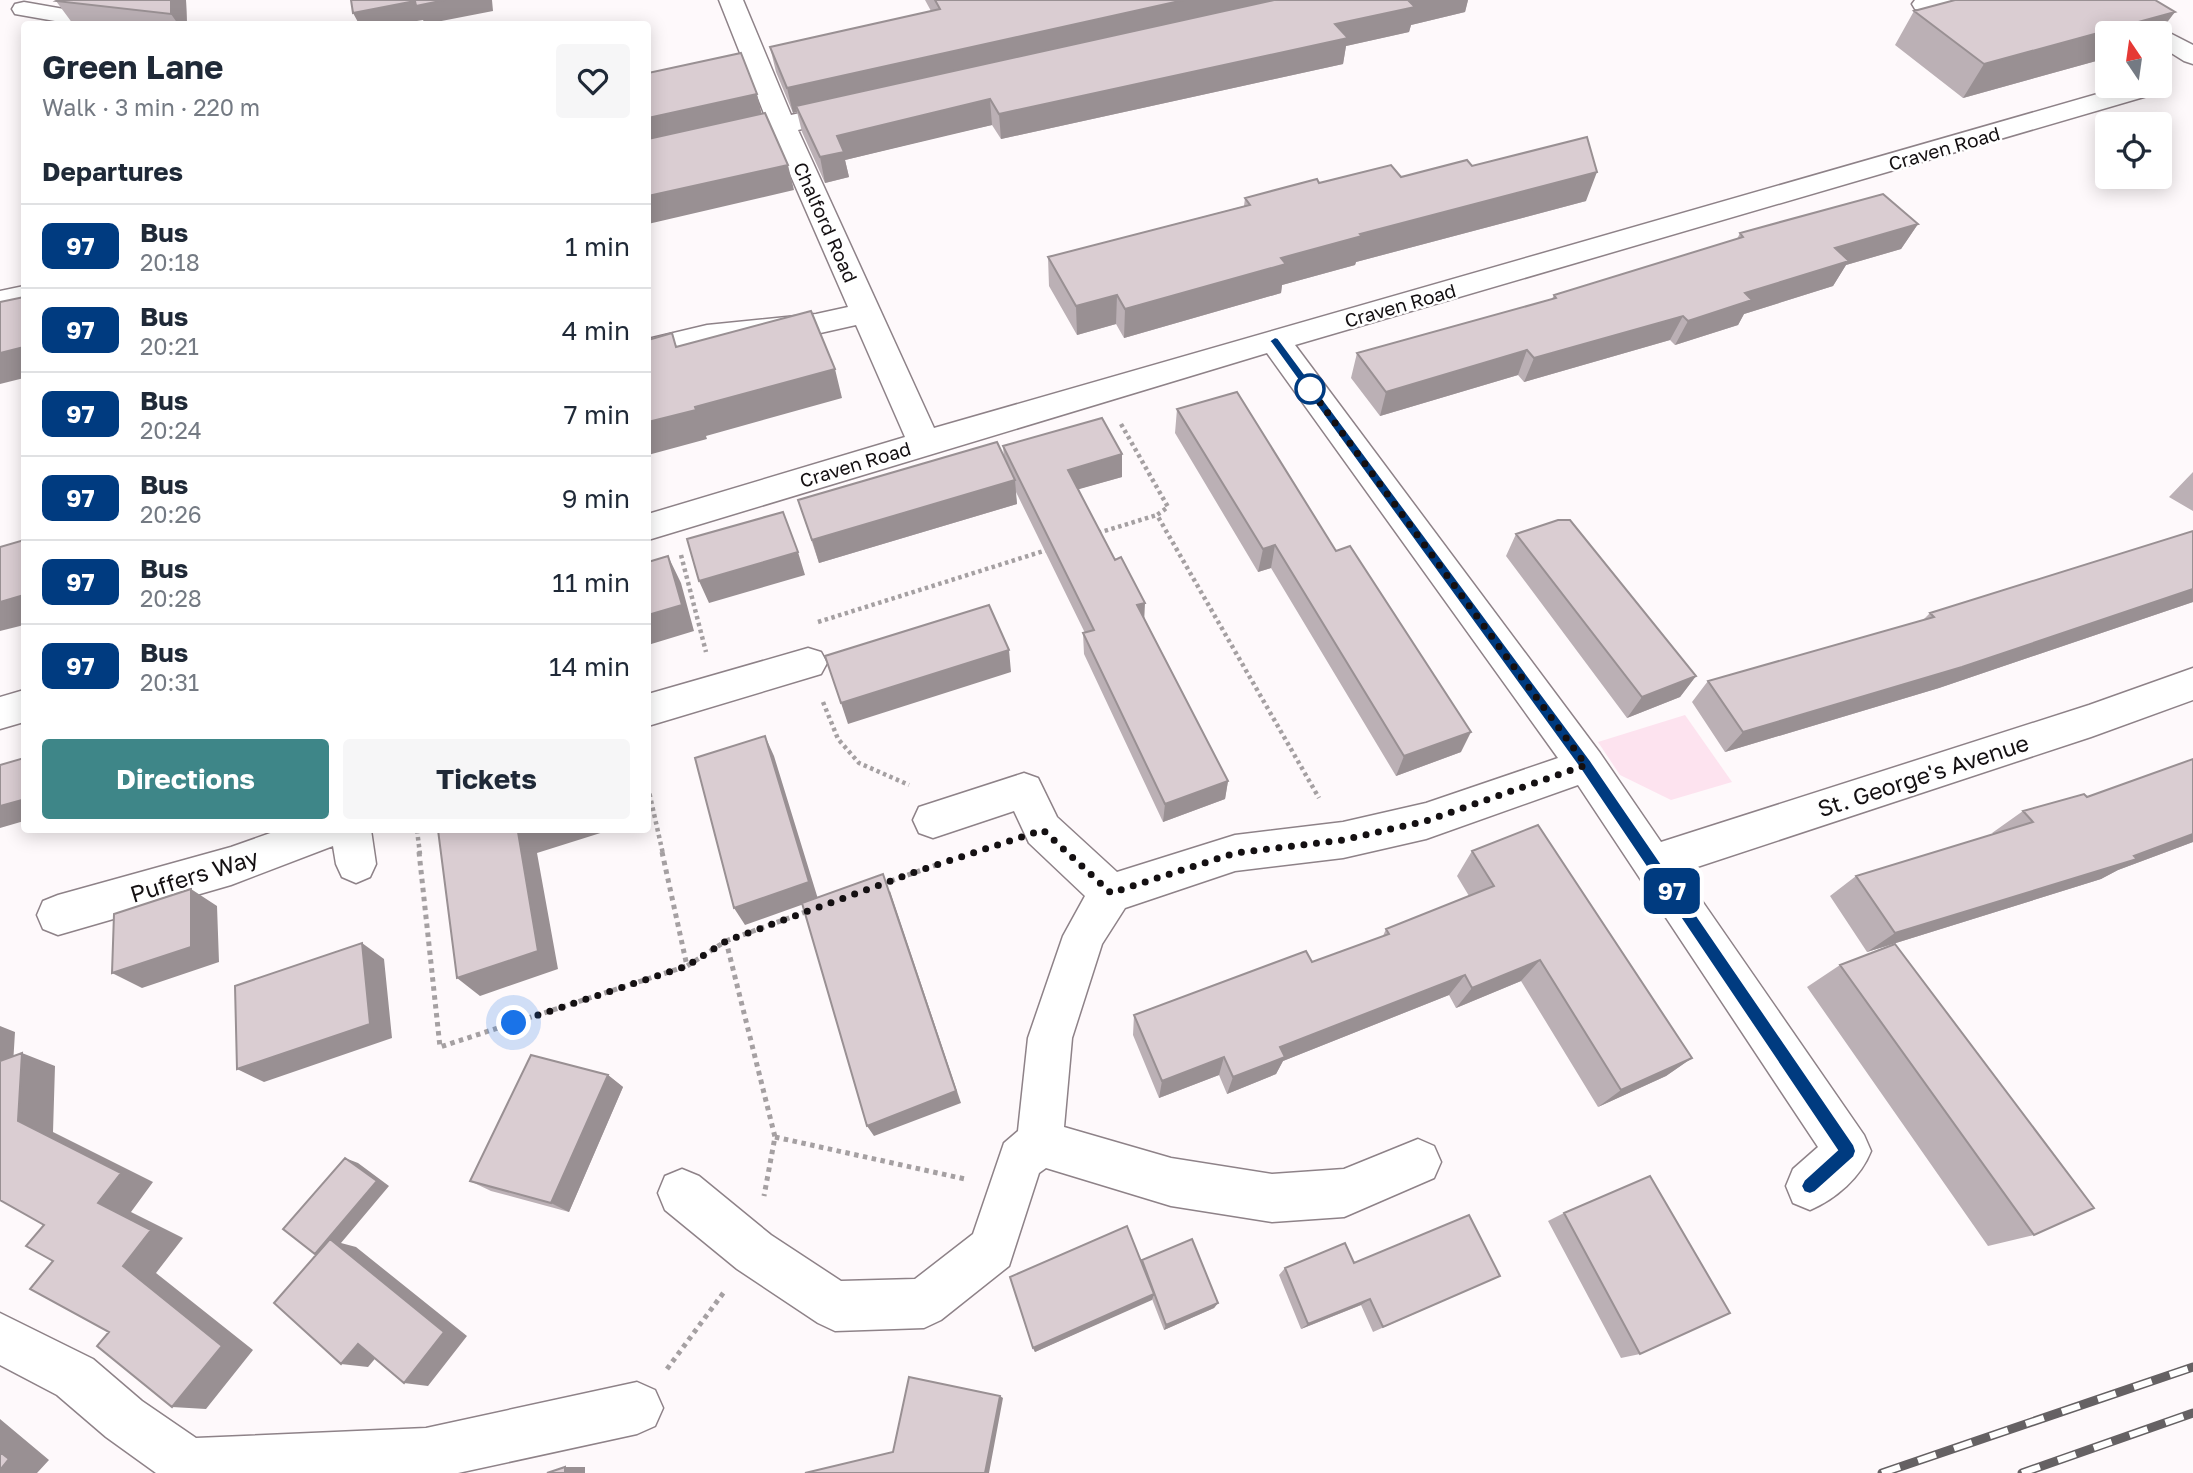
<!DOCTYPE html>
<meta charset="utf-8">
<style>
body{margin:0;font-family:"Golos Text",sans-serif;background:#f6f6f7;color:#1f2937;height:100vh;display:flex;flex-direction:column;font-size:26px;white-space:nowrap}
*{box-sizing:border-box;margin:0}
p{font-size:23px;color:#747a83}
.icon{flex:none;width:38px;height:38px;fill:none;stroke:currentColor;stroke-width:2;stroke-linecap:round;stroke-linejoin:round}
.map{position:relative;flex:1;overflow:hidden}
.details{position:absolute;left:21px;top:21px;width:630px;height:812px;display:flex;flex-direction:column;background:#fff;border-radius:7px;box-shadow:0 4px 18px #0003}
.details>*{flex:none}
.badge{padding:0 14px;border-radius:10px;font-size:24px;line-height:46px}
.needle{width:46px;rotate:347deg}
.controls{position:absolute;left:2095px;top:21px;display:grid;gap:14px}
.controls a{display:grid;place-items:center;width:77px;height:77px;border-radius:7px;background:#fff;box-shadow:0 4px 18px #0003;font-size:35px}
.you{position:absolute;width:35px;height:35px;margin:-18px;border:5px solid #fff;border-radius:50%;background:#1a73e8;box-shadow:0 0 0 10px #1a73e833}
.map>.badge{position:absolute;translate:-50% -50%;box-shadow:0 0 0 4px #fff}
h2{padding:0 21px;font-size:26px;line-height:63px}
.round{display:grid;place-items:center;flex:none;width:74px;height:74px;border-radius:7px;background:#f6f6f7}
.overview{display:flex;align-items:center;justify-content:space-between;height:119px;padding:0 21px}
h1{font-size:33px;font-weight:700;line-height:52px}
.primary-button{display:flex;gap:14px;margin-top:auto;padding:14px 21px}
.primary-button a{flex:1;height:80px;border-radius:7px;background:#3e8688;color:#fff;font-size:28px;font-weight:700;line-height:80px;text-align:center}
.primary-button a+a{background:#f6f6f7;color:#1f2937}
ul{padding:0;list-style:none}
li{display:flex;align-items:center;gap:21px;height:84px;padding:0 21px;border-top:2px solid #e0e1e3}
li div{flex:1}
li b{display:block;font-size:26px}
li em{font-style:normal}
li .badge{min-width:77px;font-weight:700;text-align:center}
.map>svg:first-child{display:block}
.green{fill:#fde3ef}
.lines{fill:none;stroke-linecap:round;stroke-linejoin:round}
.minor-casing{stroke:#8e8288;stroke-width:3}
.path-far1{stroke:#a5a0a2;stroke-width:4.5;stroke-dasharray:3.5 3.5;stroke-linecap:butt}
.path{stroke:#a5a0a2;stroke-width:5;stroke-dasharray:4.5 4.5;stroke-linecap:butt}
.minor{fill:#fff;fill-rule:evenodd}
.rail-casing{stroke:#656163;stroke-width:9}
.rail{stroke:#fff;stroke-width:6;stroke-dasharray:19;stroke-linecap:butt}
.wall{fill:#bbb0b5}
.shaded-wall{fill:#999093}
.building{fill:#dacdd2;stroke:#999093;stroke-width:2}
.line{fill:#003b80;stroke:#fff;stroke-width:2}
.walk{stroke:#141012;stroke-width:7;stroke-dasharray:0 12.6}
.stop-dot{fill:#fff;stroke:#003b80;stroke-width:3.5}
.labels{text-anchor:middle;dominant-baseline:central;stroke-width:5;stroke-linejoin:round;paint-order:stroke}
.far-street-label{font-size:19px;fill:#141012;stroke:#fff}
.street-label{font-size:23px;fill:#141012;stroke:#fff}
</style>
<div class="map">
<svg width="2193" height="1473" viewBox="0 0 2193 1473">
<rect width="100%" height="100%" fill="#fef9fb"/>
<path class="green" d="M 1685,715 L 1732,782 L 1671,800 L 1620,775 L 1598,742 Z"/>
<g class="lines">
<defs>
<path id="minor" d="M 719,0 L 743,0 L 791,115 L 849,102 L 858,104 L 862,110 L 858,116 L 798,130 L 934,428 L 2125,86 L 2160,86 L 2161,80 L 2165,86 L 2161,92 L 1295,345 L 1600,753 L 1661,842 L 2089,705 L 2193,668 L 2193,700 L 2091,737 L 1682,872 L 1864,1135 L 1871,1151 C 1861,1177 1836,1199 1810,1210 L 1793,1203 L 1786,1186 L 1793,1169 L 1818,1147 L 1578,785 L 1426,839 L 1343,858 L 1235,871 L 1125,908 L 1102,944 L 1072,1038 L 1064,1127 L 1171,1158 L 1272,1174 L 1344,1169 L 1418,1139 L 1434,1146 L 1441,1162 L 1434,1178 L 1344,1217 L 1272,1222 L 1171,1206 L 1046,1168 L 1039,1173 L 1009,1266 L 941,1320 L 924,1328 L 835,1331 L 818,1323 L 737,1269 L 665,1210 L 658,1193 L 665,1176 L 682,1169 L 699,1176 L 771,1235 L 841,1281 L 915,1279 L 973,1234 L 1004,1143 L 1018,1131 L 1028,1038 L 1063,936 L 1085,896 L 1029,843 L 1014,811 L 933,838 L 919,833 L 913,820 L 919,807 L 1024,773 L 1038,778 L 1057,817 L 1117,872 L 1235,835 L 1343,822 L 1426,803 L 1558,758 L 1267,353 L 648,540 L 648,514 L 905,437 L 856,325 L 816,334 L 707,347 L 648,361 L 648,339 L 707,325 L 816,314 L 848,307 L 773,135 L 648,164 L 648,148 L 767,121 Z
M 1915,0 L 1951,0 L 1948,5 L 1924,11 L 1915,9 L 1912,4 Z
M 24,2 L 81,12 L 84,17 L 81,22 L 72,24 L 15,14 L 12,9 L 15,4 Z
M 2160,28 L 2193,45 L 2193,64 L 2184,61 L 2160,46 L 2160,33 L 2149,33 Z
M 24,286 L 24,306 L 0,311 L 0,291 Z
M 808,648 L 821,652 L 827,663 L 821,674 L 648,726 L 648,694 Z
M 24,690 L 24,722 L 0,729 L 0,697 Z
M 279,830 L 371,830 L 376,864 L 370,877 L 356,883 L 342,877 L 336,864 L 333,846 L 231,885 L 58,935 L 43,929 L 37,915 L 43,901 L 58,895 L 231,847 Z
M 0,1313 L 93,1359 L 142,1401 L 196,1438 L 426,1428 L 637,1382 L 655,1390 L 663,1408 L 655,1426 L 637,1434 L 458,1473 L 156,1473 L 106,1437 L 57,1395 L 0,1365 Z"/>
</defs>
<use href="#minor" class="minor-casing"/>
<path class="path-far1" d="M 1121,424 L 1168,507 L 1157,515 L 1319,798
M 1098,533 L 1157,515
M 681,555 L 706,652
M 818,622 L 1050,549
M 823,702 L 838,739 L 859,763 L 909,785
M 648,787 L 663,854
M 417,830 L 420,854"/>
<path class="path" d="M 419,852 L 440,1047 L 687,966
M 662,852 L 687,966 L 726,941 L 775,1137 L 764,1196
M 882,884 L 936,865
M 726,941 L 808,911
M 775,1137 L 965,1179
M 667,1369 L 724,1292"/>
<use href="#minor" class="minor"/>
<defs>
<path id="rail" d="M 1882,1473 L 2193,1367
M 2022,1473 L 2193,1413"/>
</defs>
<use href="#rail" class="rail-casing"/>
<use href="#rail" class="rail"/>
</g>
<path class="wall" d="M 58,0 L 186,0 L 187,24 L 73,24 L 56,1 Z
M 925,0 L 1468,0 L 1465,12 L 1411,25 L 1409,32 L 1346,46 L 1343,64 L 1001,139 L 992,125 L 947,135 L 845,160 L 849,177 L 825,183 L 802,132 L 797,112 L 793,113 L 776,72 L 770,47 L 931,11 Z
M 1914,11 L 2107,33 L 2107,58 L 1963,98 L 1895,45 Z
M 1472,166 L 1586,201 L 1356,262 L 1355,265 L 1282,285 L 1281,293 L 1124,338 L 1116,324 L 1077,335 L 1049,286 L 1048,257 L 1244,206 L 1245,198 L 1319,183 L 1401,177 Z
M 1918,224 L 1901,249 L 1846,265 L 1833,286 L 1744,314 L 1738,325 L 1675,345 L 1670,340 L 1524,382 L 1518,375 L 1380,416 L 1351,378 L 1357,353 L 1552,299 L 1554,295 L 1737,239 L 1740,233 Z
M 1177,409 L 1461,752 L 1396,776 L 1271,568 L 1258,572 L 1175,433 Z
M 1003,446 L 1122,477 L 1078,489 L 1228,781 L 1225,799 L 1163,822 L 1084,654 L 1083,633 L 1085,633 L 1015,490 L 1017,504 L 819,563 L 798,500 L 1004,459 Z
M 2193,472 L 2193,511 L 2169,497 Z
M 2193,531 L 2193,602 L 1939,688 L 1725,752 L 1692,702 L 1708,681 L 1923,620 L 1930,613 Z
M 1516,534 L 1696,676 L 1680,697 L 1627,718 L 1506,556 Z
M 2193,759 L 2193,842 L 2118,870 L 2101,879 L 1867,952 L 1830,896 L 1856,876 L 1994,834 L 1992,833 L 2023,811 L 2087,797 Z
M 1472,851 L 1692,1058 L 1666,1076 L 1598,1107 L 1521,981 L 1456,1008 L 1449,995 L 1283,1061 L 1276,1074 L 1227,1094 L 1219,1075 L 1159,1098 L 1133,1035 L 1134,1015 L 1312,962 L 1383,936 L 1386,929 L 1469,896 L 1457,876 Z
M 1840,965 L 2034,1235 L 1988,1246 L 1807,987 Z
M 608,1075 L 623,1087 L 569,1212 L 491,1191 L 470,1181 Z
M 1564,1213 L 1640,1354 L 1621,1358 L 1548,1221 Z
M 1141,1261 L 1218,1303 L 1214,1308 L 1164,1330 L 1152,1299 L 1035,1352 L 1033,1348 Z
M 1354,1263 L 1500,1276 L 1373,1332 L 1361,1305 L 1301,1329 L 1279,1275 L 1285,1268 Z"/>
<path class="shaded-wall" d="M 171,0 L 186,0 L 187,24 L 178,24 L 171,14 Z
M 445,0 L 492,0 L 493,11 L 426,24 L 425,24 L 423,20 L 399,24 L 359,24 L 353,13 L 415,1 Z
M 1184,0 L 1295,0 L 796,106 L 797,112 L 793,113 L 787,88 Z
M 1414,0 L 1468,0 L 1465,12 L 1411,25 L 1409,32 L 1346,46 L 1343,64 L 1001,139 L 999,114 L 1335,24 Z
M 2175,12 L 2159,33 L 2107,33 L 2107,58 L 1963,98 L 1984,64 Z
M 757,94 L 763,119 L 648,145 L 648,118 Z
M 990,99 L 992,125 L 845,160 L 849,177 L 825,183 L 820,157 L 837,136 Z
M 788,165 L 794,190 L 648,224 L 648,196 Z
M 1597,172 L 1586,201 L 1356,262 L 1355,265 L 1282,285 L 1281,293 L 1124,338 L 1125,309 L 1281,258 L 1360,234 Z
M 1918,224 L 1901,249 L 1846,265 L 1833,286 L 1744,314 L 1738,325 L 1675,345 L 1688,321 L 1835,248 Z
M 1117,295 L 1116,324 L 1077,335 L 1076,306 Z
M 1683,316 L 1670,340 L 1524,382 L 1534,358 Z
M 24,347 L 24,378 L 0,384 L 0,353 Z
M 1527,350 L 1518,375 L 1380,416 L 1386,392 Z
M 835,369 L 842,398 L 706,436 L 707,439 L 648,455 L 648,422 L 695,407 Z
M 1122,454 L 1122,477 L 1069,492 L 1068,470 Z
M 1015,480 L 1017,504 L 819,563 L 812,540 Z
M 1275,545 L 1271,568 L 1258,572 L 1263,549 Z
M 798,552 L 805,575 L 709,603 L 699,581 Z
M 668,556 L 681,583 L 694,631 L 648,645 L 648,615 Z
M 2193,589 L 2193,602 L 1939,688 L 1725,752 L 1743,732 Z
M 24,595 L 24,625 L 0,631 L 0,602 Z
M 1145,603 L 1144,624 L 1137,605 Z
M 1009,650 L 1011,672 L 848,724 L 841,703 Z
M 1696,676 L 1680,697 L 1627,718 L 1642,697 Z
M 1471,732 L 1461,752 L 1396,776 L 1404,756 Z
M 765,736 L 774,756 L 818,899 L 745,925 L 734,908 Z
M 24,758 L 24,821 L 0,828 L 0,806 Z
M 1228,781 L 1225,799 L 1163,822 L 1165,804 Z
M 525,830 L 610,830 L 537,853 L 558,969 L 480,996 L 457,978 L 518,832 Z
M 2193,834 L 2193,842 L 2118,870 L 2101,879 L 1867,952 L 1895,933 L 2134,856 Z
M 191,889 L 217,906 L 219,962 L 142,988 L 112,973 Z
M 890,891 L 961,1103 L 874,1136 L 867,1126 Z
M 362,943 L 384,959 L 392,1038 L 264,1082 L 237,1069 Z
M 1540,960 L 1521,981 L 1456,1008 L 1472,988 Z
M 1465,975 L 1449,995 L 1283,1061 L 1276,1074 L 1227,1094 L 1233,1077 L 1280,1047 Z
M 0,1026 L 15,1032 L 12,1081 L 0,1077 Z
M 22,1053 L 55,1066 L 53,1132 L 153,1182 L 131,1212 L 183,1238 L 156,1273 L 253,1350 L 206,1409 L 172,1407 L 123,1266 L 18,1121 Z
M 1224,1057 L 1219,1075 L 1159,1098 L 1162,1081 Z
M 1692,1058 L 1666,1076 L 1598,1107 L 1621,1090 Z
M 608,1075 L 623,1087 L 569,1212 L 551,1203 Z
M 345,1158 L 358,1163 L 389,1186 L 341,1243 L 356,1247 L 467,1336 L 428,1386 L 404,1383 L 329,1258 L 315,1254 Z
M 1154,1294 L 1152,1300 L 1035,1352 L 1033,1348 Z
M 1370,1299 L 1361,1305 L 1301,1329 L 1308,1324 Z
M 1218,1303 L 1214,1308 L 1164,1330 L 1166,1325 Z
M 358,1344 L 384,1348 L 368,1367 L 341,1364 Z
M 1000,1396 L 1003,1398 L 989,1473 L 985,1473 Z
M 0,1419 L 49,1460 L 37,1473 L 0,1473 Z
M 565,1467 L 585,1467 L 585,1473 L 565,1473 Z"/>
<path class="building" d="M 58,0 L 171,0 L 171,14 L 56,1 Z
M 351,0 L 445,0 L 416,6 L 415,1 L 353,13 Z
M 935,0 L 1184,0 L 787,88 L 770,47 L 940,9 Z
M 1274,0 L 1414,0 L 1409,1 L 1415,7 L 1335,24 L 1348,38 L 999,114 L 990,99 L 837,136 L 844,152 L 820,157 L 796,106 Z
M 1955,0 L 2155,0 L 2175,12 L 1984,64 L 1914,11 Z
M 741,53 L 757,94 L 648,118 L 648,73 Z
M 765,113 L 788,165 L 648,196 L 648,139 Z
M 1587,137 L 1597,172 L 1360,234 L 1362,236 L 1281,258 L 1286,264 L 1125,309 L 1117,295 L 1076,306 L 1048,257 L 1250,205 L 1245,198 L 1317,179 L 1319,183 L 1391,165 L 1401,177 L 1467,160 L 1472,166 Z
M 1883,194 L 1918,224 L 1835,248 L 1849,261 L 1745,293 L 1752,300 L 1688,321 L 1683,316 L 1534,358 L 1527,350 L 1386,392 L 1357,353 L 1556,298 L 1554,295 L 1743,237 L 1740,233 Z
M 24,297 L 24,347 L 0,353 L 0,302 Z
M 811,311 L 835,369 L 695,407 L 696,410 L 648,422 L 648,340 L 672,333 L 676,347 Z
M 1237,392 L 1336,551 L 1350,546 L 1471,732 L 1404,756 L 1275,545 L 1263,549 L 1177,409 Z
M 1102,418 L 1122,454 L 1068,470 L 1115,560 L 1121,557 L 1145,603 L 1137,605 L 1228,781 L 1165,804 L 1083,633 L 1094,630 L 1003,446 Z
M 997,442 L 1015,480 L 812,540 L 798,500 Z
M 783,512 L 798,552 L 699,581 L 687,539 Z
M 1558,520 L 1570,520 L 1696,676 L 1642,697 L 1516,534 Z
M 2193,531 L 2193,589 L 1962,667 L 1743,732 L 1708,681 L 1934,617 L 1930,613 Z
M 24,540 L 24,595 L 0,602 L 0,547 Z
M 668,556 L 682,605 L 648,615 L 648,562 Z
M 989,605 L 1009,650 L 841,703 L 825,656 Z
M 765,736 L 809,882 L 734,908 L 695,758 Z
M 24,758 L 22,800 L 0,806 L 0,765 Z
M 2193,759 L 2193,834 L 2134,856 L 2137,859 L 1895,933 L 1856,876 L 2033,822 L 2023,811 L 2084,794 L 2087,797 Z
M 1538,825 L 1692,1058 L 1621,1090 L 1540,960 L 1472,988 L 1465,975 L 1280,1047 L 1285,1057 L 1233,1077 L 1224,1057 L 1162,1081 L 1134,1015 L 1306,951 L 1312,962 L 1389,934 L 1386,929 L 1494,886 L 1472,851 Z
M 438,830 L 525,830 L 518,832 L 538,951 L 457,978 Z
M 883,874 L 956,1091 L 867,1126 L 802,903 Z
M 191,889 L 191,947 L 112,973 L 114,914 Z
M 362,943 L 370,1024 L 237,1069 L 235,986 Z
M 1895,944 L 2094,1208 L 2034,1235 L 1840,965 Z
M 22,1053 L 18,1121 L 121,1173 L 98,1203 L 151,1230 L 123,1266 L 222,1346 L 172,1407 L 97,1346 L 109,1332 L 30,1289 L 53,1261 L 26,1246 L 44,1225 L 0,1200 L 0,1061 Z
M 531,1055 L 608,1075 L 551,1203 L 470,1181 Z
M 345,1158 L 377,1181 L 315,1254 L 283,1229 Z
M 1650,1176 L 1730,1313 L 1640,1354 L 1564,1213 Z
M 1469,1215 L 1500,1276 L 1383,1327 L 1370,1299 L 1308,1324 L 1285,1268 L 1345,1243 L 1354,1263 Z
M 1127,1226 L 1154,1294 L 1033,1348 L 1010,1277 Z
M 330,1239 L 444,1332 L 404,1383 L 358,1344 L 341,1364 L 274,1303 Z
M 1192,1239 L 1218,1303 L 1166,1325 L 1142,1260 Z
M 909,1377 L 1000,1396 L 985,1473 L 805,1473 L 893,1452 Z
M 0,1452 L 9,1459 L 0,1470 Z
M 565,1467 L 565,1473 L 547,1473 Z"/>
<path class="line" d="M 1275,337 L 1278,338 L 1591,761 L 1854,1145 L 1856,1151 L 1854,1157 L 1815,1192 L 1810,1194 L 1804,1192 L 1801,1186 L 1804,1180 L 1837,1150 L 1581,770 L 1271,343 L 1269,341 Z"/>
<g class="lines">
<path class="walk" d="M 514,1023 L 687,966 L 726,941 L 918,871 L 1043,830 L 1111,893 L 1235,853 L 1343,840 L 1426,821 L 1586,765 L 1305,382 L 1310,389"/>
</g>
<circle class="stop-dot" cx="1310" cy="389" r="14"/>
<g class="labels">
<g class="far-street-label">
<text transform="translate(1944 148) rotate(-16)">Craven Road</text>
<text transform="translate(826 222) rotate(66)">Chalford Road</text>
<text transform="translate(1400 305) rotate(-16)">Craven Road</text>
<text transform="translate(855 464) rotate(-17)">Craven Road</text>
</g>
<g class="street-label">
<text transform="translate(1923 775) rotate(-18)">St. George's Avenue</text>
<text transform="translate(194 875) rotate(-17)">Puffers Way</text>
</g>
</g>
</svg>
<div class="controls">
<a><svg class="needle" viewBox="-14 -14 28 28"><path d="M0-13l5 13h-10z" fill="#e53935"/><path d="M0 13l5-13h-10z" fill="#747a83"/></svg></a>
<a><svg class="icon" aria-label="locate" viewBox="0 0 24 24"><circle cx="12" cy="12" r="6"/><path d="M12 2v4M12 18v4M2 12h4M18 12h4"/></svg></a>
</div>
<div class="you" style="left:514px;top:1023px"></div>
<b class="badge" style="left:1672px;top:891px;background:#003b80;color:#fff">97</b>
<section class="details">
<div class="overview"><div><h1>Green Lane</h1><p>Walk · 3 min · 220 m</p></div><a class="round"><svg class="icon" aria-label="heart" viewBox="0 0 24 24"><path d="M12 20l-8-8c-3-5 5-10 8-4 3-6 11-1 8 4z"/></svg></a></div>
<h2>Departures</h2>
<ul>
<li><span class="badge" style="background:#003b80;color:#fff">97</span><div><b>Bus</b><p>20:18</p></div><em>1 min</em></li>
<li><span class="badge" style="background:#003b80;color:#fff">97</span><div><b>Bus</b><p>20:21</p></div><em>4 min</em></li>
<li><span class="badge" style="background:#003b80;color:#fff">97</span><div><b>Bus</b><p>20:24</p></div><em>7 min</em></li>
<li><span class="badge" style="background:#003b80;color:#fff">97</span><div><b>Bus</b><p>20:26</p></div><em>9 min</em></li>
<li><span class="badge" style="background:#003b80;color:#fff">97</span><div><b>Bus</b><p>20:28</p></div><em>11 min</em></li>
<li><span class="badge" style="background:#003b80;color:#fff">97</span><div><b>Bus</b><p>20:31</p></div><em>14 min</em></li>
</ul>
<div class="primary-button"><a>Directions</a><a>Tickets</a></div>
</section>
</div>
